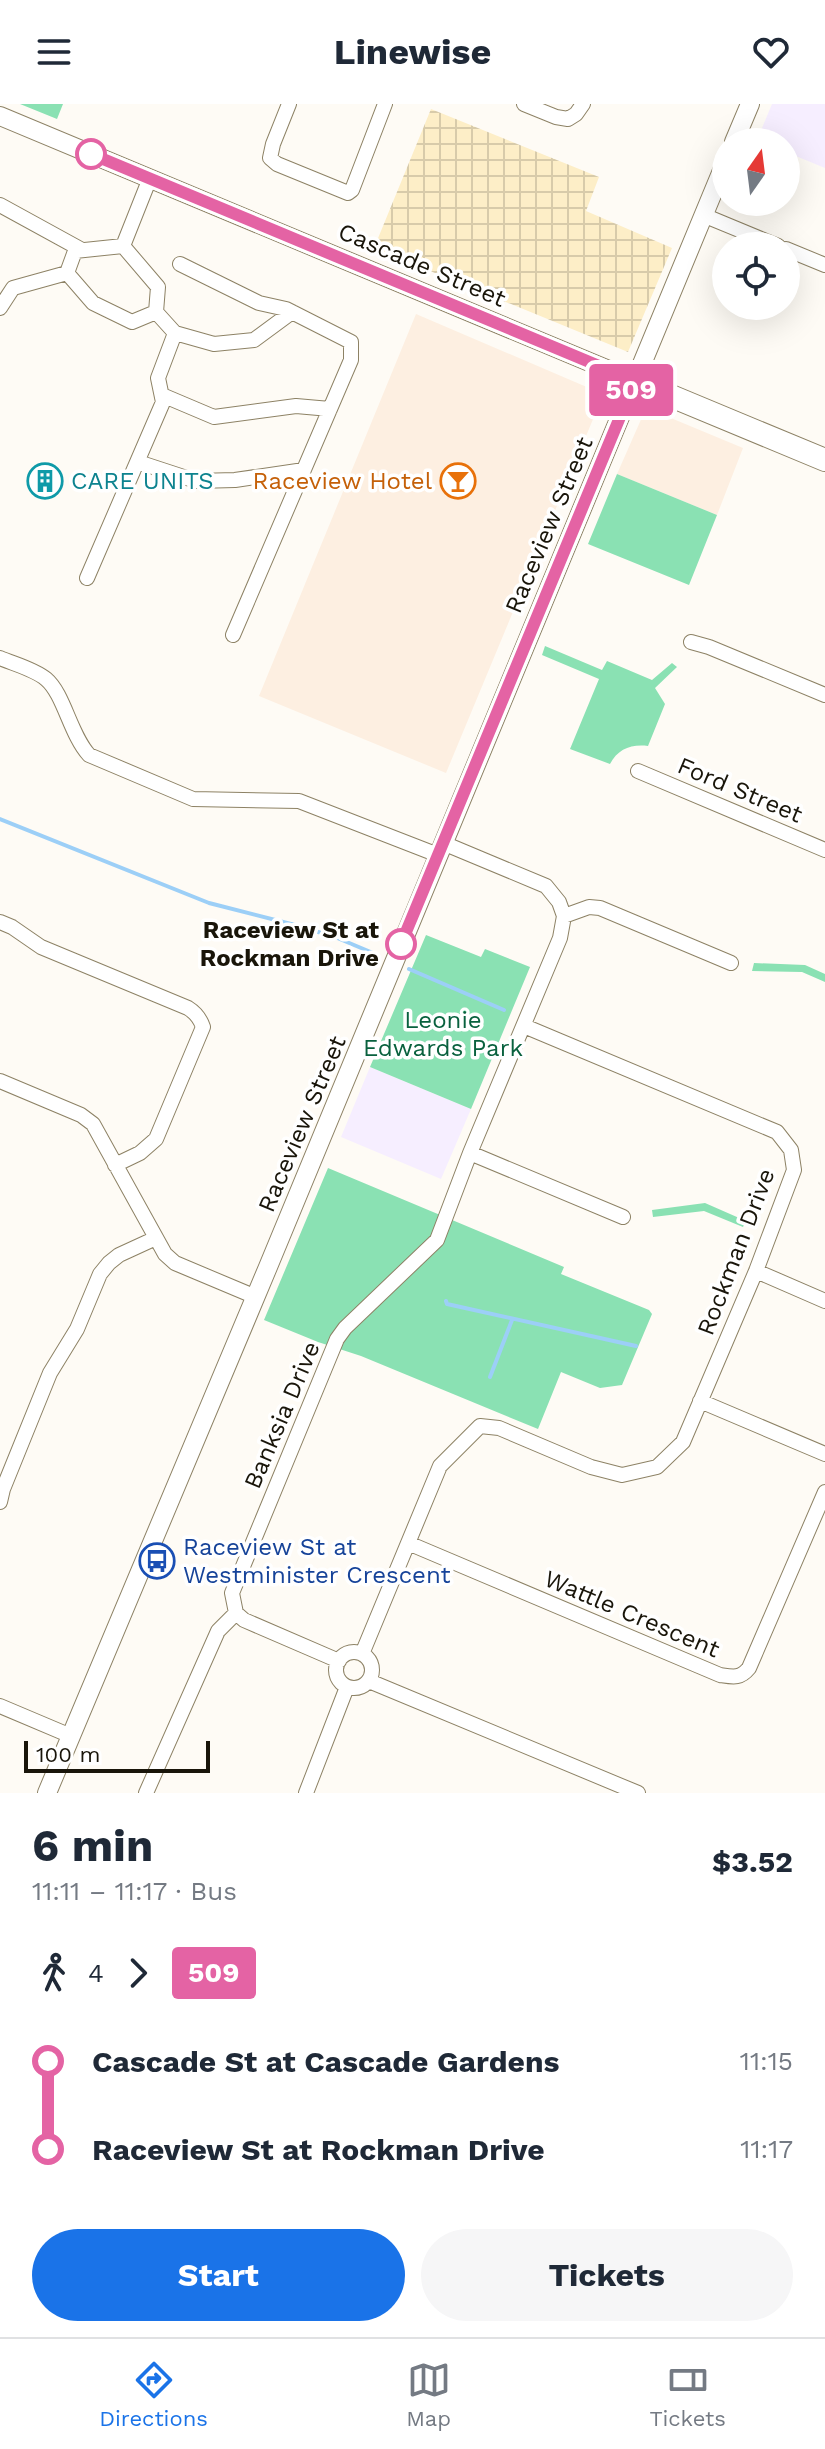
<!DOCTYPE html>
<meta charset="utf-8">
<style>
body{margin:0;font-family:"Work Sans",sans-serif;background:#f6f6f7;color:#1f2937;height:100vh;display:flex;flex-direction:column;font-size:30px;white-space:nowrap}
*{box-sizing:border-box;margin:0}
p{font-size:26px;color:#747a83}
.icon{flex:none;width:44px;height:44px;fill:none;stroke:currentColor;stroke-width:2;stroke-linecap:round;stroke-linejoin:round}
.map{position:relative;height:1689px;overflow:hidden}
.details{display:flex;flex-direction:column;background:#fff;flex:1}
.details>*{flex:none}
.badge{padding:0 16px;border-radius:6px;font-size:28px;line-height:52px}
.needle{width:52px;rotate:14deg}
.controls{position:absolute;left:712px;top:24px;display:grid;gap:16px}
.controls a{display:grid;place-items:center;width:88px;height:88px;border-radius:50%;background:#fff;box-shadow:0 8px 32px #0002;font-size:40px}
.scale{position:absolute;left:24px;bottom:20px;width:186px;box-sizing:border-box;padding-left:8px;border:4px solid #19150a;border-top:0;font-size:22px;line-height:28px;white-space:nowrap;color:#19150a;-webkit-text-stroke:6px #fff;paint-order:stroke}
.map>.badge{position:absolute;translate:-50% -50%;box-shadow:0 0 0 4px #fff}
.legs{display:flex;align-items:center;gap:12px;height:88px;padding:0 32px;font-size:26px}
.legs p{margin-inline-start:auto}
.headline{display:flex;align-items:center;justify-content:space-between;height:136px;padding:0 32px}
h1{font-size:44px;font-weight:700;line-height:60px}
.action{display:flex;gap:16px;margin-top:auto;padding:16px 32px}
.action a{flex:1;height:92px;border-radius:48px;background:#1a73e8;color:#fff;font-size:32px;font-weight:700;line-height:92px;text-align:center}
.action a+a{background:#f6f6f7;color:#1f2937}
ul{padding:0 32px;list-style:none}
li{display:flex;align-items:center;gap:28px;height:88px;font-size:30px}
li i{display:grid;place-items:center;width:12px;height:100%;margin:0 10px;background:currentColor}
li i::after{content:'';width:20px;height:20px;margin:-10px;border:6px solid;border-radius:50%;background:#fff}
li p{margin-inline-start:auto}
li:first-child i{background:linear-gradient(#0000 50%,currentColor 0)}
li:last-child i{background:linear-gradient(currentColor 50%,#0000 0)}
header{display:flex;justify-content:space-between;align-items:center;height:104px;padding:0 32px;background:#fff;font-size:36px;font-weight:700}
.dock{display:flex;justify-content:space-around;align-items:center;height:112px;border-top:2px solid #e0e1e3;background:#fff;font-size:22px;color:#747a83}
.dock a{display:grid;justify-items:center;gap:4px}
.dock .active{color:#1a73e8}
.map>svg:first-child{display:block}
.commercial{fill:#fdefe1}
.industrial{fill:url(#industrial-grid)}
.education{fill:#f6eeff}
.green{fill:#8ae1b3}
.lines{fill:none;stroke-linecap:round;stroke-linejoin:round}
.stream{stroke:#9ccff7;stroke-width:4}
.minor-casing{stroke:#8d8265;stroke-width:16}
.tertiary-casing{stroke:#8d8265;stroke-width:20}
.secondary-casing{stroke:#8d8265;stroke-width:24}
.minor{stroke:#fff;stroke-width:14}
.tertiary{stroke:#fff;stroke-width:18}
.secondary{stroke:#fff;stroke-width:22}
.line-1-casing{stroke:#fff;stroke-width:18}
.line-1{stroke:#e463a4;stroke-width:12}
.stop-1-dot{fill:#fff;stroke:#e463a4;stroke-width:4}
.labels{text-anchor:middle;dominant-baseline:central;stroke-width:7;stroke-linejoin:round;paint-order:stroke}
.street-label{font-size:24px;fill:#19150a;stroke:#fff}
.culture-label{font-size:24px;fill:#0d838f;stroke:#fff;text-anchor:start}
.food-label{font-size:24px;fill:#c56008;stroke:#fff;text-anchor:end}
.stop-label{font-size:24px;font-weight:bold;fill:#19150a;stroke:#fff;text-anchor:end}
.park-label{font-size:24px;fill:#09613e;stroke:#fff}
.transit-label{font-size:24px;fill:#164399;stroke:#fff;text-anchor:start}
</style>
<header><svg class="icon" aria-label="menu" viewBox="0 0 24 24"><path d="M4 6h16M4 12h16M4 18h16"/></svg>Linewise<svg class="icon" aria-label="heart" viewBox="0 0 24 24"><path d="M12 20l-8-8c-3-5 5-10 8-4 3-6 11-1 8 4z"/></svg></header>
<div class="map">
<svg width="825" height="1689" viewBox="0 0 825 1689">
<defs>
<pattern id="industrial-grid" width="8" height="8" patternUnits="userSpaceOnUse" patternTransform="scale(2)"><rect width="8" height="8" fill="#fdeec7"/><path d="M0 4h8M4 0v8" fill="none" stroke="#d8cbaa"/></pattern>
</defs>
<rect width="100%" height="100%" fill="#fefbf5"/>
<path class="commercial" d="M 416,210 L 596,287 L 601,296 L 446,669 L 259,592 Z
M 648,307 L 654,307 L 743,344 L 717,411 L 617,370 L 643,311 Z"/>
<path class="industrial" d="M 431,5 L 599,73 L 586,107 L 672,144 L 628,248 L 374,144 Z"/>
<path class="education" d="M 772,0 L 825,0 L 825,64 L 786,48 L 786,38 L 757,36 Z
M 370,963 L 471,1005 L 441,1075 L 341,1033 Z"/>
<path class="green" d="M 20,0 L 63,0 L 57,15 Z
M 617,370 L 717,411 L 689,481 L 588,440 Z
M 545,542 L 602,566 L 607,557 L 652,576 L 672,559 L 677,563 L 655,584 L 665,600 L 648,642 C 631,640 618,645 610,660 L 570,645 L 599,575 L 542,551 Z
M 426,831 L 481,853 L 485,845 L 530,863 L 471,1005 L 370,963 Z
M 754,859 L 805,861 L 825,870 L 825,878 L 802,868 L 752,867 Z
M 328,1064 L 564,1163 L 561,1170 L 649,1206 L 652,1210 L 622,1281 L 600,1284 L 561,1268 L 538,1325 L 361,1252 L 318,1238 L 264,1216 Z
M 705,1099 L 746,1117 L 743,1123 L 704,1107 L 653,1113 L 652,1106 Z"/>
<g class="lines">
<path class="stream" d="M 0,715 L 209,799 L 295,821 L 335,833 L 373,849
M 409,865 L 504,906
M 446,1197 L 447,1200 L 636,1242
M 490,1273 L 512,1216"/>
<defs>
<path id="minor" d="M 289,0 L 273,40 L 270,54 L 277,60 L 348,89 L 352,86 L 385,0
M 524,0 L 556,13 L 568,15 L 576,10 L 583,0
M 0,101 L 82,146
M 703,111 L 778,142
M 123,142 L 75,147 L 67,169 L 93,199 L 132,218 L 156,208 L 158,183 L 123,142 L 150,74
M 786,145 L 825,161
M 180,160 L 259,199 L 286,205 L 351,238 L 351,256 L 233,531
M 0,204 L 13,184 L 67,169
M 175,229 L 214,240 L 254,236 L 292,208
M 162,291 L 214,313 L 296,302 L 330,305
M 138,358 L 196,377 L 235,376 L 304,366
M 87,474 L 163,298 L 158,274 L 175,229 L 156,208
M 691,538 L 709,543 L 825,591
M 0,554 C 14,560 34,565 46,575 C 64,590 70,630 89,651 L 193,695 L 299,697 L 438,751
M 638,667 L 825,746
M 564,812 L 589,803 L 600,804 L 731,859
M 0,818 L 12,823 L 41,843 L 188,904 C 196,909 200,914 203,923 L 156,1035 L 140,1049 L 115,1061
M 0,977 L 81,1011 L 93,1020 L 165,1150 L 175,1159 L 256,1193
M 470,1049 L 623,1113
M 756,1167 L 825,1197
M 700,1297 L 825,1350
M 0,1398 L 3,1385 L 50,1269 L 77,1225 L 100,1170 L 109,1159 L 119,1151 L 156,1134
M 408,1439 L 720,1571 C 733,1573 740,1575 749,1564 L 825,1388
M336 1566a18 18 0 1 1 36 0a18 18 0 1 1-36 0Z
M 362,1550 L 440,1362 L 480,1322 L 499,1324 L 591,1363 L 622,1371 L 657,1363 L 683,1338 L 756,1167 L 794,1066 L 791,1046 L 777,1028 L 524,922
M 339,1557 L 244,1516 L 236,1509 L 232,1489 L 337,1235 L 345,1224 L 437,1136 L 470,1049 L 560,834 L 564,812 L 559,798 L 546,782 L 443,739
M 369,1577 L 638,1689
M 0,1602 L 71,1632
M 146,1689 L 218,1527 L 236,1509
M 306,1689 L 347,1583"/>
<path id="tertiary" d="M 0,12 L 635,277
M 734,38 L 750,0
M 47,1689 L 268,1163 L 726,57"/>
<path id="secondary" d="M 635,277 L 825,356"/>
</defs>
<use href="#minor" class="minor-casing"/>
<use href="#tertiary" class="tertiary-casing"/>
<use href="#secondary" class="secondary-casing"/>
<use href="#minor" class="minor"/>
<use href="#tertiary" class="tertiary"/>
<use href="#secondary" class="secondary"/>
</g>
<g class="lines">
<defs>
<path id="line-1" d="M 91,50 L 635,277 L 401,840"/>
</defs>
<use href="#line-1" class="line-1-casing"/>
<use href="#line-1" class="line-1"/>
</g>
<defs>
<symbol id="building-ring" viewBox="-11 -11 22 22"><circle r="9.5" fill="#fff" stroke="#0f9aa8" stroke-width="1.5"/><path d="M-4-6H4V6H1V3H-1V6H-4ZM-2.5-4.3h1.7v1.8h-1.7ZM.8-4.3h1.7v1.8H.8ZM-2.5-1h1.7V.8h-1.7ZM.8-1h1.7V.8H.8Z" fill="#0f9aa8"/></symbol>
<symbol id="bar-ring" viewBox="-11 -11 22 22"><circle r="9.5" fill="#fff" stroke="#e8710a" stroke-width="1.5"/><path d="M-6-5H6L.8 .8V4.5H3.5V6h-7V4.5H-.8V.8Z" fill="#e8710a"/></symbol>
<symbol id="bus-ring" viewBox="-11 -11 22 22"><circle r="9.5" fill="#fff" stroke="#1a4fb4" stroke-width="1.5"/><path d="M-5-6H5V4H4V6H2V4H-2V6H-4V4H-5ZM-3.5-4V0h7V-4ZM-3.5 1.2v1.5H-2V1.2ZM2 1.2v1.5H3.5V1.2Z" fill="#1a4fb4"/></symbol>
</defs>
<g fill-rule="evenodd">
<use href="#building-ring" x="25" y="357" width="40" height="40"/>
<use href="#bar-ring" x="438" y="357" width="40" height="40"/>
<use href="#bus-ring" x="137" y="1437" width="40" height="40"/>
</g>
<g class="stop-1-dot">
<circle cx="91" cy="50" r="14"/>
<circle cx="401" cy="840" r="14"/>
</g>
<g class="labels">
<g class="street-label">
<text transform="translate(422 161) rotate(23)">Cascade Street</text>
<text transform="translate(549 421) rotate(-67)">Raceview Street</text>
<text transform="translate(740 686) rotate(23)">Ford Street</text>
<text transform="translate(302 1020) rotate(-67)">Raceview Street</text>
<text transform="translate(736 1148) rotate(-69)">Rockman Drive</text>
<text transform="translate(282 1311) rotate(-67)">Banksia Drive</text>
<text transform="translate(632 1510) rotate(23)">Wattle Crescent</text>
</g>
<g class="culture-label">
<text x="71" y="377">CARE UNITS</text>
</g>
<g class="food-label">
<text x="432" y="377">Raceview Hotel</text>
</g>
<g class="stop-label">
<text x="379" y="826">Raceview St at<tspan x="379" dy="28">Rockman Drive</tspan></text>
</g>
<g class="park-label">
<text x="443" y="916">Leonie<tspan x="443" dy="28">Edwards Park</tspan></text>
</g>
<g class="transit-label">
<text x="183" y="1443">Raceview St at<tspan x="183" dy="28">Westminister Crescent</tspan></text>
</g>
</g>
</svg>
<div class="controls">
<a><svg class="needle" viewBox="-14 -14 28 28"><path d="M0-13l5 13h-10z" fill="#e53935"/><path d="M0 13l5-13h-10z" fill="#747a83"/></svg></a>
<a><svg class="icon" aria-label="locate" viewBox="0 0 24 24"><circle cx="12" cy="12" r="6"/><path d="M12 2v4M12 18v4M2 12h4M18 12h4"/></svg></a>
</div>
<div class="scale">100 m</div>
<b class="badge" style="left:631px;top:286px;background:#e463a4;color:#fff">509</b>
</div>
<section class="details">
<div class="headline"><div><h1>6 min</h1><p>11:11 – 11:17 · Bus</p></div><b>$3.52</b></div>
<div class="legs"><svg class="icon" aria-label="walk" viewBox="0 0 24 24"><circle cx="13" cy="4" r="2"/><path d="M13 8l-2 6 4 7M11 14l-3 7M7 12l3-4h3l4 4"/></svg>4<svg class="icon" aria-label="forward" viewBox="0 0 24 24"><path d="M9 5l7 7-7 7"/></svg><b class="badge" style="background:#e463a4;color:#fff">509</b></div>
<ul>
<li><i style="color:#e463a4"></i><b>Cascade St at Cascade Gardens</b><p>11:15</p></li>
<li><i style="color:#e463a4"></i><b>Raceview St at Rockman Drive</b><p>11:17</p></li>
</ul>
<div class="action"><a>Start</a><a>Tickets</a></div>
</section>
<nav class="dock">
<a class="active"><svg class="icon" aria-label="directions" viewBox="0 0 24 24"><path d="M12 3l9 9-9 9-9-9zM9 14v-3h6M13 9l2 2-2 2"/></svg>Directions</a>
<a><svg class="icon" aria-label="map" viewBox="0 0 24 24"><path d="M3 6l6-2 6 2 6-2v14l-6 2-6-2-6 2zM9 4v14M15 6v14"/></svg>Map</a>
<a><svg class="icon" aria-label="tickets" viewBox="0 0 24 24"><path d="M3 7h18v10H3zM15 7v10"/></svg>Tickets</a>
</nav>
